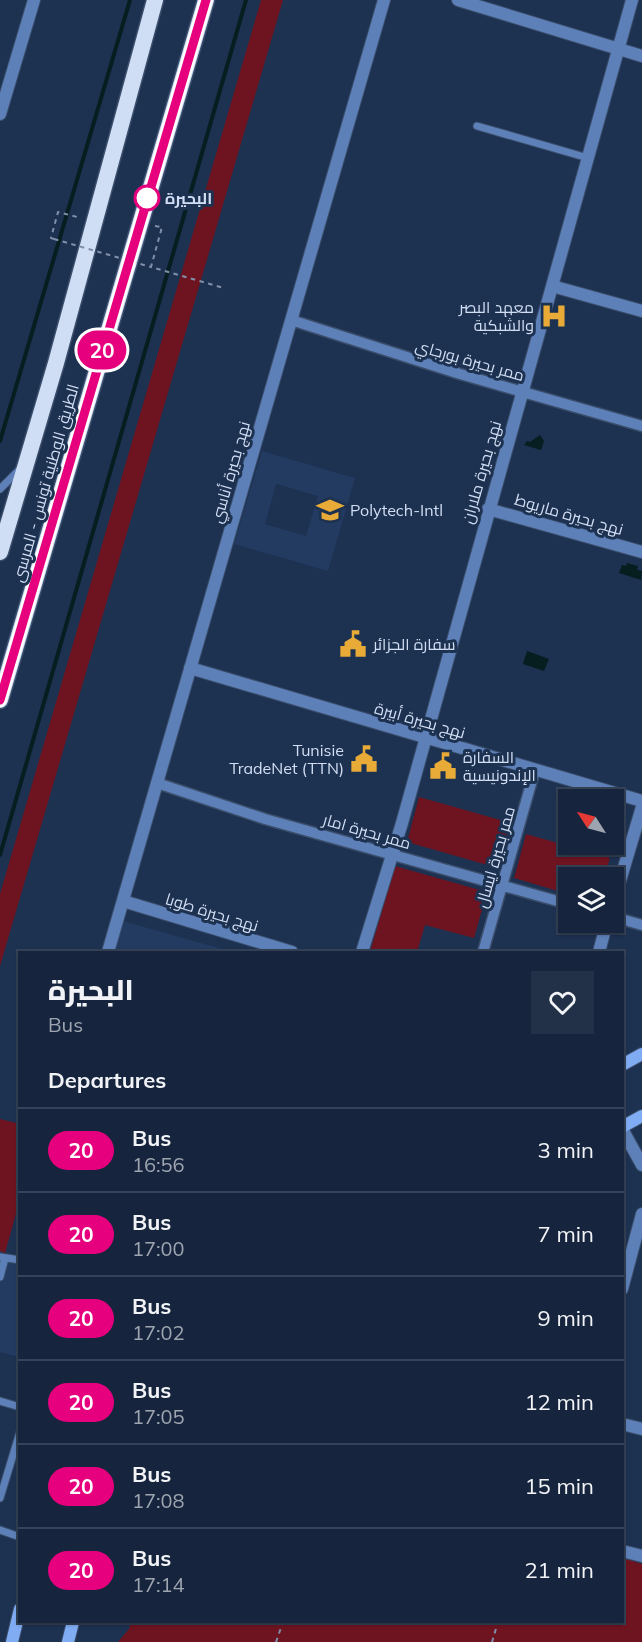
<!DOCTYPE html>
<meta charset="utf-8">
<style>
body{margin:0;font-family:Mulish,Cairo,sans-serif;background:#233148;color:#f1f3f6;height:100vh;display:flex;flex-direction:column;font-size:22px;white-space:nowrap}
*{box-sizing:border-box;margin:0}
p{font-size:20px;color:#9ea5b0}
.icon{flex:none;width:33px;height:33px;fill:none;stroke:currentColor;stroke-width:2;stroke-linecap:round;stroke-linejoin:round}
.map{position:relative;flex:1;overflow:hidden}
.side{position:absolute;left:18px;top:951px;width:606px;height:672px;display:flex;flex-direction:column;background:#16253d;border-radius:0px;box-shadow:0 2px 4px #0004,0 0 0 2px #354257}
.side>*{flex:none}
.badge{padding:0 12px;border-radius:20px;font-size:21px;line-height:39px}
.needle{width:39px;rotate:306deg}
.fabs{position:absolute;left:558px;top:789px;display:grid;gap:12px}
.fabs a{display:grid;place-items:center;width:66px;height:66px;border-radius:0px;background:#16253d;box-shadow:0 2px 4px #0004,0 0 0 2px #354257;font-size:30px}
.map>.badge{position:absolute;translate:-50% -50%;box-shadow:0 0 0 3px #fff}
h2{padding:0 30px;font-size:22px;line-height:54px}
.round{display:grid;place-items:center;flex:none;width:63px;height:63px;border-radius:0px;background:#233148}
.headline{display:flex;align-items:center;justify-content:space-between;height:102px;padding:0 30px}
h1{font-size:28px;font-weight:800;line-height:45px}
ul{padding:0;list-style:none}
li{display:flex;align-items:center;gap:18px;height:84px;padding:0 30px;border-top:2px solid #354257}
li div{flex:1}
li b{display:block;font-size:22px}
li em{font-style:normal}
li .badge{min-width:66px;font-weight:700;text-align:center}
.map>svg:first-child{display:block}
.built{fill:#233b61;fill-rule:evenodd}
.green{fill:#6e1420}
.water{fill:#061e1f}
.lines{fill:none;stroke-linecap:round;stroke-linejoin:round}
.stream{stroke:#061e1f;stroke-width:4}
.service-casing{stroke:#3a4d6b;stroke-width:9}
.pedestrian-casing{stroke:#3a4d6b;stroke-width:13}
.minor-casing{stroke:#3a4d6b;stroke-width:14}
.tertiary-casing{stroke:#3a4d6b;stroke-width:14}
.secondary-casing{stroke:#3a4d6b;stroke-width:14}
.trunk-casing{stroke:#3a4d6b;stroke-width:19}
.path{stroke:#8090aa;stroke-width:2;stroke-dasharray:4.5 4.5;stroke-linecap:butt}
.service{stroke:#5d80b8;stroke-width:7}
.pedestrian{stroke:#5d80b8;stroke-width:10}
.minor{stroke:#5d80b8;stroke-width:12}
.tertiary{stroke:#5d80b8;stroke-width:12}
.secondary{stroke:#80acf3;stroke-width:12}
.trunk{stroke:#cfdef4;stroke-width:16}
.path-bridge{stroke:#8090aa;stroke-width:2;stroke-dasharray:4.5 4.5;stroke-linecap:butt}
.line-casing{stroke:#fff;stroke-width:14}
.line{stroke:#e6007e;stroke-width:9}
.stop-dot{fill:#fff;stroke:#e6007e;stroke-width:3}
.labels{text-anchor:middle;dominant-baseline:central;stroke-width:6;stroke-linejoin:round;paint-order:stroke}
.stop-label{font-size:16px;font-weight:bold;fill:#d1def3;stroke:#1d3151;text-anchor:start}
.poi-label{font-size:16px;fill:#d1def3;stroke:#1d3151;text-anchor:start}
.street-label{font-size:16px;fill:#d1def3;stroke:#1d3151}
</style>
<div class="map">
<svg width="642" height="1642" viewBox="0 0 642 1642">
<rect width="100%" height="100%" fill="#1d3151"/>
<path class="built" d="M 262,451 L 355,478 L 328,571 L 234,544 ZM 276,484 L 318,496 L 306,536 L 265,524 Z
M 123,921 L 215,947 L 231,952 L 114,952 Z
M 0,1251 L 19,1266 L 19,1357 L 0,1352 Z"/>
<path class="green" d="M 261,0 L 283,0 L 0,966 L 0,894 Z
M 419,797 L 511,823 L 498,868 L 407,842 Z
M 526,834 L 610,858 L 604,877 L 568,878 L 568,894 L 514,878 Z
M 395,866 L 487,892 L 474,938 L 425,925 L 417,952 L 370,952 Z
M 0,1119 L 20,1124 L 19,1203 L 5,1253 L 0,1251 Z
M 623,1558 L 642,1564 L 642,1642 L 118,1642 L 129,1629 L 131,1622 L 622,1622 Z"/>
<path class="water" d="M 540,435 L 544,441 L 541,450 L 524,445 L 527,441 L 530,442 Z
M 627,563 L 638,566 L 637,570 L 642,571 L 641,580 L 619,573 L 622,565 L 626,566 Z
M 527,651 L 549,659 L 544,671 L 523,664 Z"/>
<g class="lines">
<path class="stream" d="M 0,441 L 130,0
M 0,855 L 246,0"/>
<defs>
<path id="service" d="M 477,126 L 588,158
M 0,489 L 19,470
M 0,1257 L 20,1260
M 0,1277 L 5,1258
M 0,1401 L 20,1407
M 0,1498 L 20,1432
M 0,1530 L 20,1537"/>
<path id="pedestrian" d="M 291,320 L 460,374 L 642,426
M 157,783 L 265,819 L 568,904
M 614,917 L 642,925
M 483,952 L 535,770"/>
<path id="minor" d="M 458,0 L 642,56
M 0,114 L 34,0
M 552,286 L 642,311
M 488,509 L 642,552
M 190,668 L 642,801
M 123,901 L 292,952
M 614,901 L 642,807
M 108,952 L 384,0
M 362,952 L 402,823 L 632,0
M 599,952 L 607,922
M 622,1289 L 642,1214
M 622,1424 L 642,1429
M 622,1551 L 642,1556"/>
<path id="tertiary" d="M 622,1129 L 642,1165"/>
<path id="secondary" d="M 622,1065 L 642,1054
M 622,1127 L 642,1116
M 12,1642 L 20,1609
M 68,1642 L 73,1622"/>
<path id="trunk" d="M 0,552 L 56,363 L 155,0
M 0,700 L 206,0"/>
</defs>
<use href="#service" class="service-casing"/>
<use href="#pedestrian" class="pedestrian-casing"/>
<use href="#minor" class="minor-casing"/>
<use href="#tertiary" class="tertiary-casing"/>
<use href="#secondary" class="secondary-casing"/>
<use href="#trunk" class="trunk-casing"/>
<path class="path" d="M 155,226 L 162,227 L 151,267 L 224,288
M 54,239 L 51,238 L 58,212 L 81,218
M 276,1642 L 283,1622
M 492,1642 L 498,1622"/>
<use href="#service" class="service"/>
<use href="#pedestrian" class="pedestrian"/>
<use href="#minor" class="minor"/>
<use href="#tertiary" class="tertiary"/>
<use href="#secondary" class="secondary"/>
<use href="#trunk" class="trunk"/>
<path class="path-bridge" d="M 54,239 L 151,267"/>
</g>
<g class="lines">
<defs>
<path id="line" d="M 0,700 L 206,0"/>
</defs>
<use href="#line" class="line-casing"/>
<use href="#line" class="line"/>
</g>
<defs>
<symbol id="hospital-bare" viewBox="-9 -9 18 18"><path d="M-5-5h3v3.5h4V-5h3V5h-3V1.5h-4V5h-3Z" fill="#e8ab37" stroke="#1d3151" stroke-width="2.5" paint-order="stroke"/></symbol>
<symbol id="university-bare" viewBox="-9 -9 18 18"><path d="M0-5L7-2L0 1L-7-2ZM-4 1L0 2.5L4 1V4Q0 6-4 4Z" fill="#e8ab37" stroke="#1d3151" stroke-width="2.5" paint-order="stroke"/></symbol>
<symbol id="civic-bare" viewBox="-9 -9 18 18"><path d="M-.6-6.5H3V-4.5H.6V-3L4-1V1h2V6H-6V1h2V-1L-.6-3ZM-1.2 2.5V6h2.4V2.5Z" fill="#e8ab37" stroke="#1d3151" stroke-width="2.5" paint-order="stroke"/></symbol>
</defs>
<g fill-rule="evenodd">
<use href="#hospital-bare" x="535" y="297" width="38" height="38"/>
<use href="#university-bare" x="311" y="491" width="38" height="38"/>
<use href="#civic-bare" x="334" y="625" width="38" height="38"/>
<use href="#civic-bare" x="345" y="740" width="38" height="38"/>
<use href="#civic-bare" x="424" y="747" width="38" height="38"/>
</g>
<circle class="stop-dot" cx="147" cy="198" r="12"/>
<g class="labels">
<g class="stop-label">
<text x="165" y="198">البحيرة</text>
</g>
<g class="poi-label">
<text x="534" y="307" text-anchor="end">معهد البصر<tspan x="534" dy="18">والشبكية</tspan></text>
<text x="350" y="510">Polytech-Intl</text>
<text x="373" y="644">سفارة الجزائر</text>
<text x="344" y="750" text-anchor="end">Tunisie<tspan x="344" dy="18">TradeNet (TTN)</tspan></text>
<text x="463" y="757">السفارة<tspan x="463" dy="18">الإندونيسية</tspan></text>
</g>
<g class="street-label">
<text transform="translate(470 360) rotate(16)">ممر بحيرة بورجاي</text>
<text transform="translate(230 472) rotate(-74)">نهج بحيرة أناسي</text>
<text transform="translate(481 472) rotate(-74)">نهج بحيرة ملاران</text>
<text transform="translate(45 483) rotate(-74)">الطريق الوطنية تونس - المرسى</text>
<text transform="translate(569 514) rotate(16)">نهج بحيرة ماريوط</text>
<text transform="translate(420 720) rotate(16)">نهج بحيرة أبيرة</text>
<text transform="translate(367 831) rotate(16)">ممر بحيرة امار</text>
<text transform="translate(495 857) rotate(-74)">ممر بحيرة ايسال</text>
<text transform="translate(212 912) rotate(17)">نهج بحيرة طوبا</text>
</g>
</g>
</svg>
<div class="fabs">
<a><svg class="needle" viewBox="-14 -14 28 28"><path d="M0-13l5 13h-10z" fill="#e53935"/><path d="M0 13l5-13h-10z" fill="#9ea5b0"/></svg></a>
<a><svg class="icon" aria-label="layers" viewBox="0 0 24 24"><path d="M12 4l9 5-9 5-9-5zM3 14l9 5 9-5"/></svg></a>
</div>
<b class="badge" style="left:102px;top:350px;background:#e6007e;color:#fff">20</b>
<section class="side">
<div class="headline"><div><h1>البحيرة</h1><p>Bus</p></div><a class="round"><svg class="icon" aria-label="heart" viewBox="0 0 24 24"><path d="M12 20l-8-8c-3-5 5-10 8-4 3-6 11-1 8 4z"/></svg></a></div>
<h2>Departures</h2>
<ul>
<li><span class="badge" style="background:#e6007e;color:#fff">20</span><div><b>Bus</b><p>16:56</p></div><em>3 min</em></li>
<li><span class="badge" style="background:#e6007e;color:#fff">20</span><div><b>Bus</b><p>17:00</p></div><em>7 min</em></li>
<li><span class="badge" style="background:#e6007e;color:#fff">20</span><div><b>Bus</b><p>17:02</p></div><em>9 min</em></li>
<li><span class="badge" style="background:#e6007e;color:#fff">20</span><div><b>Bus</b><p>17:05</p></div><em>12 min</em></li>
<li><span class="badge" style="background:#e6007e;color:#fff">20</span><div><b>Bus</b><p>17:08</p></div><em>15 min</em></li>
<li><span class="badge" style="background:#e6007e;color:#fff">20</span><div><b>Bus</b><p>17:14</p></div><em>21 min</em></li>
</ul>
</section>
</div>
